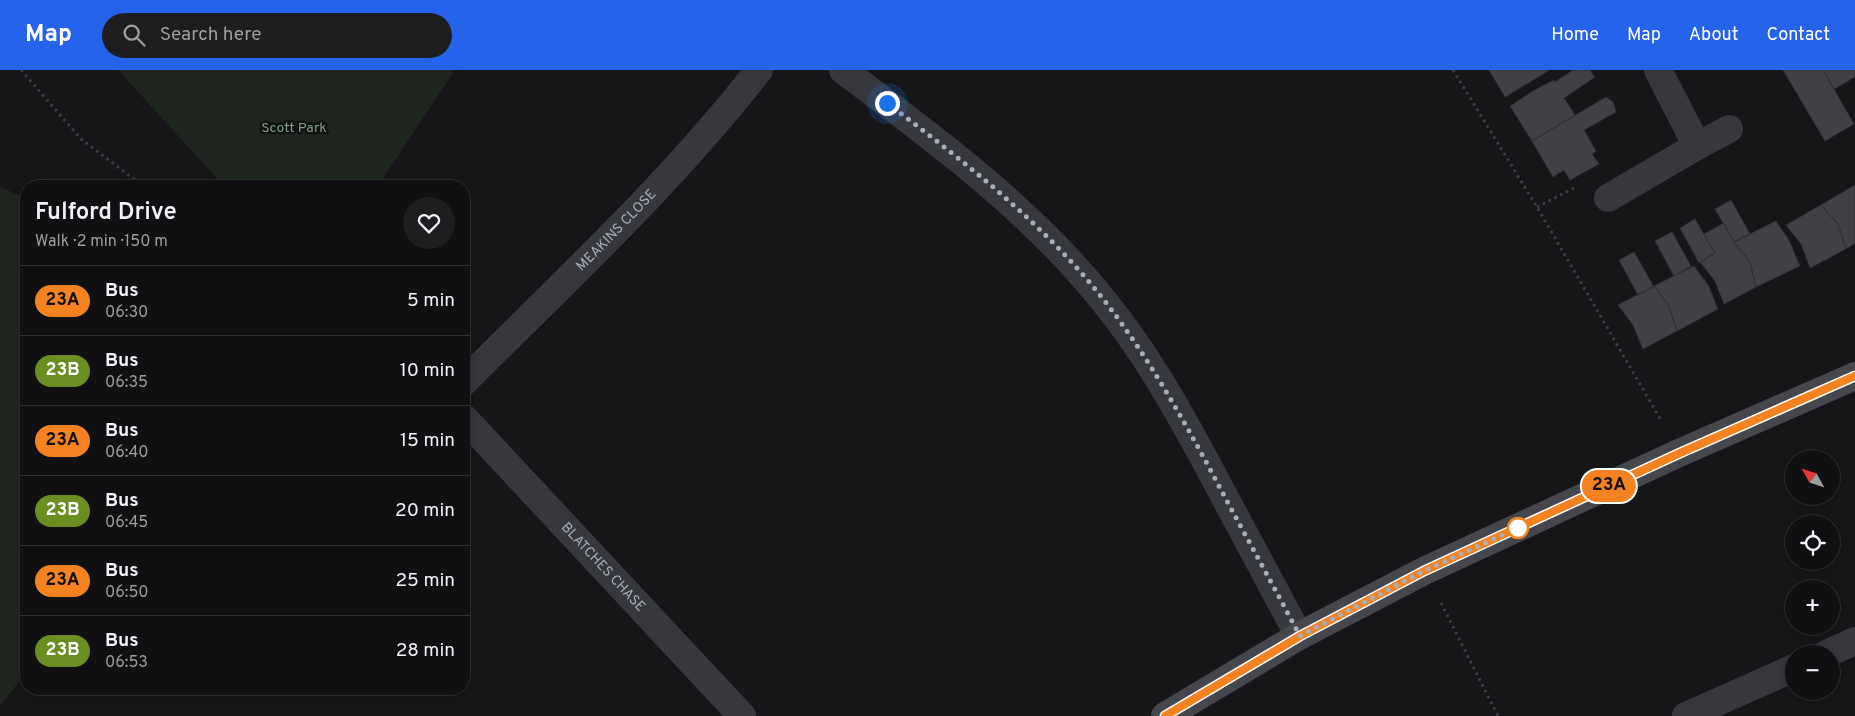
<!DOCTYPE html>
<meta charset="utf-8">
<style>
body{margin:0;font-family:Overpass,sans-serif;background:#1e1e20;color:#f1f3f6;height:100vh;display:flex;flex-direction:column;font-size:19px;white-space:nowrap}
*{box-sizing:border-box;margin:0}
p{font-size:16px;color:#9c9d9f}
.icon{flex:none;width:28px;height:28px;fill:none;stroke:currentColor;stroke-width:2;stroke-linecap:round;stroke-linejoin:round}
.map{position:relative;flex:1;overflow:hidden}
.side{position:absolute;left:20px;top:110px;width:450px;height:515px;display:flex;flex-direction:column;background:#101012;border-radius:20px;box-shadow:0 2px 12px #0003,0 0 0 1px #303032}
.side>*{flex:none}
.badge{padding:0 10px;border-radius:16px;font-size:18px;line-height:32px}
.needle{width:32px;rotate:310deg}
.buttons{position:absolute;left:1785px;top:380px;display:grid;gap:10px}
.buttons a{display:grid;place-items:center;width:55px;height:55px;border-radius:50%;background:#101012;box-shadow:0 2px 12px #0003,0 0 0 1px #303032;font-size:25px}
.you{position:absolute;width:25px;height:25px;margin:-12px;border:4px solid #fff;border-radius:50%;background:#1a73e8;box-shadow:0 0 0 8px #1a73e833}
.map>.badge{position:absolute;translate:-50% -50%;box-shadow:0 0 0 2px #fff}
.round{display:grid;place-items:center;flex:none;width:52px;height:52px;border-radius:26px;background:#1e1e20}
.overview{display:flex;align-items:center;justify-content:space-between;height:85px;padding:0 15px}
h1{font-size:24px;font-weight:600;line-height:38px}
ul{padding:0;list-style:none}
li{display:flex;align-items:center;gap:15px;height:70px;padding:0 15px;border-top:1px solid #303032}
li div{flex:1}
li b{display:block;font-size:19px}
li em{font-style:normal}
li .badge{min-width:55px;font-weight:700;text-align:center}
header{display:flex;align-items:center;gap:30px;box-sizing:border-box;height:70px;padding:0 25px;background:#2563eb;color:#fff}
header strong{font-size:24px}
nav{display:flex;gap:28px;margin-inline-start:auto;font-size:18px}
.search{width:350px;height:45px;background:#1e1e20;display:flex;align-items:center;gap:12px;box-sizing:border-box;padding:0 18px;border-radius:28px;color:#9c9d9f;font-size:19px}
.map>svg:first-child{display:block}
.green{fill:#1e261f}
.building{fill:#404145;stroke:#303034}
.lines{fill:none;stroke-linecap:round;stroke-linejoin:round}
.path{stroke:#3d3f44;stroke-width:3;stroke-dasharray:2.5 4;stroke-linecap:butt}
.street{stroke:#37383d;stroke-width:28}
.secondary{stroke:#45474d;stroke-width:28}
.line-casing{stroke:#fff;stroke-width:11}
.line{stroke:#f58220;stroke-width:8}
.walk{stroke:#a8adb8;stroke-width:5;stroke-dasharray:0 9}
.stop-dot{fill:#fff;stroke:#f58220;stroke-width:2.5}
.labels{text-anchor:middle;dominant-baseline:central;stroke-width:5;stroke-linejoin:round;paint-order:stroke}
.park-label{font-size:14px;fill:#7fa381;stroke:#111113}
.street-label{font-size:14px;fill:#a8adb8;stroke:#111113}
</style>
<header>
<strong>Map</strong>
<div class="search"><svg class="icon" aria-label="search" viewBox="0 0 24 24"><circle cx="10" cy="10" r="6"/><path d="M15 15l6 6"/></svg>Search here</div>
<nav><a>Home</a><a>Map</a><a>About</a><a>Contact</a></nav>
</header>
<div class="map">
<svg width="1855" height="646" viewBox="0 0 1855 646">
<rect width="100%" height="100%" fill="#161618"/>
<path class="green" d="M 118,0 L 455,0 L 378,116 L 224,116 Z
M 0,117 L 26,128 L 26,603 L 0,636 Z"/>
<path class="building" d="M 1489,0 L 1548,0 L 1548,1 L 1505,27 Z
M 1573,0 L 1590,0 L 1595,7 L 1564,28 L 1575,45 L 1532,71 L 1510,36 L 1533,21 L 1554,10 L 1555,12 Z
M 1783,0 L 1823,0 L 1854,54 L 1825,71 Z
M 1823,0 L 1855,0 L 1855,7 L 1834,19 Z
M 1606,27 L 1613,32 L 1616,42 L 1584,60 L 1596,81 L 1592,84 L 1599,94 L 1570,110 L 1564,100 L 1553,107 L 1532,71 Z
M 1855,115 L 1855,173 L 1846,179 L 1838,154 L 1821,135 Z
M 1731,130 L 1750,164 L 1734,172 L 1715,139 Z
M 1821,135 L 1838,154 L 1846,179 L 1810,198 L 1801,174 L 1786,155 Z
M 1695,149 L 1715,183 L 1699,193 L 1680,158 Z
M 1776,151 L 1789,170 L 1800,196 L 1756,217 L 1750,192 L 1734,172 Z
M 1724,153 L 1734,172 L 1750,192 L 1756,217 L 1724,234 L 1715,211 L 1700,192 L 1715,183 L 1704,164 Z
M 1672,162 L 1691,196 L 1674,206 L 1655,171 Z
M 1634,182 L 1654,217 L 1638,225 L 1619,190 Z
M 1694,196 L 1708,215 L 1718,239 L 1677,261 L 1669,236 L 1654,216 Z
M 1654,216 L 1669,236 L 1677,261 L 1643,279 L 1633,255 L 1618,235 Z"/>
<g class="lines">
<path class="path" d="M 21,0 L 81,69 L 143,116
M 1453,0 L 1537,137 L 1662,352
M 1537,137 L 1574,118
M 1441,533 L 1498,646"/>
<g class="street">
<path d="M 843,0 C 936,70 1030,139 1103,230 C 1148,285 1182,347 1215,409 C 1243,461 1271,514 1299,566"/>
<path d="M 1697,76 L 1729,59"/>
<path d="M 1608,128 L 1697,76 L 1658,0"/>
<path id="s1" d="M 464,312 C 565,211 671,113 759,0"/>
<path id="s2" d="M 464,348 L 742,646"/>
<path d="M 1826,584 L 1855,571"/>
<path d="M 1686,646 L 1794,598"/>
</g>
<path class="secondary" d="M 1165,646 L 1299,566 L 1424,501 L 1679,383 L 1855,306"/>
</g>
<g class="lines">
<defs>
<path id="line" d="M 1165,646 L 1300,566 L 1424,501 L 1680,383 L 1855,306"/>
</defs>
<use href="#line" class="line-casing"/>
<use href="#line" class="line"/>
<path class="walk" d="M 887,33 C 965,92 1043,153 1104,230 C 1153,293 1191,363 1228,433 C 1252,477 1276,521 1300,566 L 1424,501 L 1526,454 L 1518,458"/>
</g>
<circle class="stop-dot" cx="1518" cy="458" r="10"/>
<g class="labels">
<g class="park-label">
<text x="294" y="58">Scott Park</text>
</g>
<g class="street-label">
<text stroke="none"><textPath href="#s1" startOffset="215">MEAKINS CLOSE</textPath></text>
<text stroke="none"><textPath href="#s2" startOffset="204">BLATCHES CHASE</textPath></text>
</g>
</g>
</svg>
<div class="buttons">
<a><svg class="needle" viewBox="-14 -14 28 28"><path d="M0-13l5 13h-10z" fill="#e53935"/><path d="M0 13l5-13h-10z" fill="#9c9d9f"/></svg></a>
<a><svg class="icon" aria-label="locate" viewBox="0 0 24 24"><circle cx="12" cy="12" r="6"/><path d="M12 2v4M12 18v4M2 12h4M18 12h4"/></svg></a>
<a>+</a>
<a>−</a>
</div>
<div class="you" style="left:887px;top:33px"></div>
<b class="badge" style="left:1609px;top:416px;background:#f58220;color:#111">23A</b>
<section class="side">
<div class="overview"><div><h1>Fulford Drive</h1><p>Walk · 2 min · 150 m</p></div><a class="round"><svg class="icon" aria-label="heart" viewBox="0 0 24 24"><path d="M12 20l-8-8c-3-5 5-10 8-4 3-6 11-1 8 4z"/></svg></a></div>
<ul>
<li><span class="badge" style="background:#f58220;color:#111">23A</span><div><b>Bus</b><p>06:30</p></div><em>5 min</em></li>
<li><span class="badge" style="background:#6b8e23;color:#fff">23B</span><div><b>Bus</b><p>06:35</p></div><em>10 min</em></li>
<li><span class="badge" style="background:#f58220;color:#111">23A</span><div><b>Bus</b><p>06:40</p></div><em>15 min</em></li>
<li><span class="badge" style="background:#6b8e23;color:#fff">23B</span><div><b>Bus</b><p>06:45</p></div><em>20 min</em></li>
<li><span class="badge" style="background:#f58220;color:#111">23A</span><div><b>Bus</b><p>06:50</p></div><em>25 min</em></li>
<li><span class="badge" style="background:#6b8e23;color:#fff">23B</span><div><b>Bus</b><p>06:53</p></div><em>28 min</em></li>
</ul>
</section>
</div>
